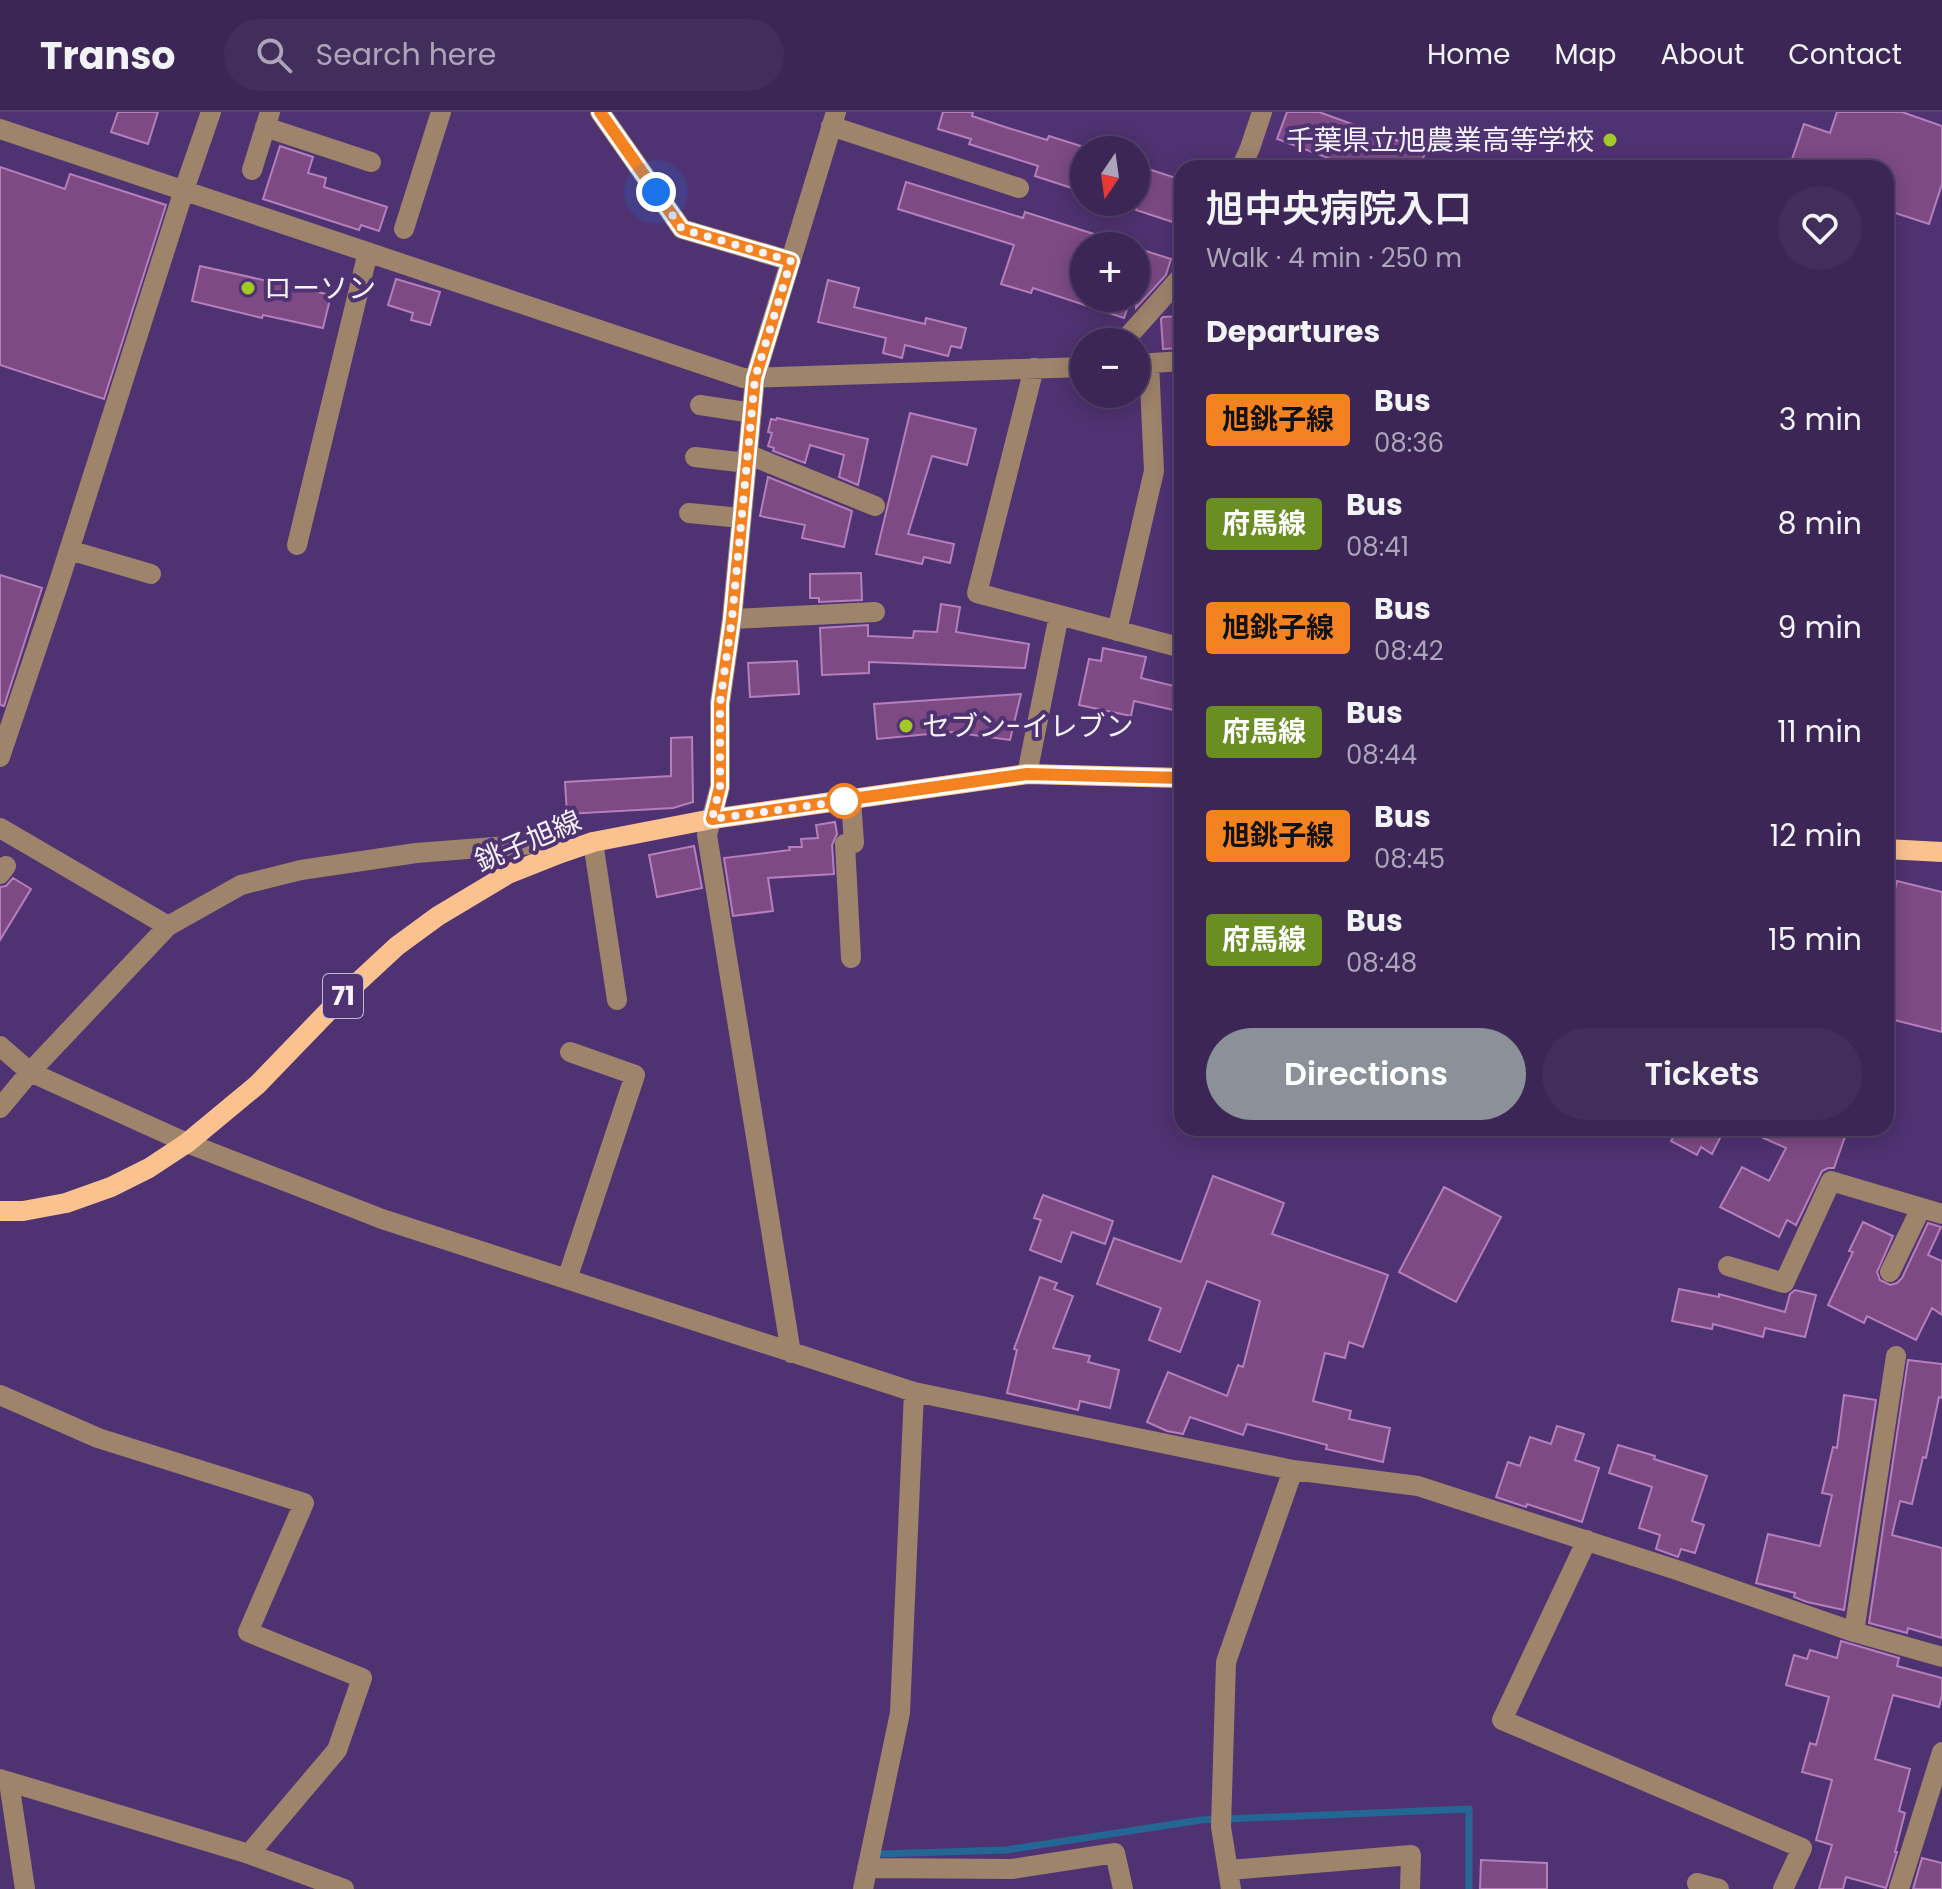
<!DOCTYPE html>
<meta charset="utf-8">
<style>
body{margin:0;font-family:Poppins,"Noto Sans JP",sans-serif;background:#422e5b;color:#f1f3f6;height:100vh;display:flex;flex-direction:column;font-size:30px;white-space:nowrap}
*{box-sizing:border-box;margin:0}
p{font-size:26px;color:#aca5b9}
.icon{flex:none;width:44px;height:44px;fill:none;stroke:currentColor;stroke-width:2;stroke-linecap:round;stroke-linejoin:round}
.map{position:relative;flex:1;overflow:hidden}
.drawer{position:absolute;left:1174px;top:48px;width:720px;height:976px;display:flex;flex-direction:column;background:#3b2655;border-radius:24px;box-shadow:0 4px 20px #0003,0 0 0 2px #54436c}
.drawer>*{flex:none}
.badge{padding:0 16px;border-radius:6px;font-size:28px;line-height:52px}
.needle{width:52px;rotate:193deg}
.controls{position:absolute;left:1070px;top:24px;display:grid;gap:16px}
.controls a{display:grid;place-items:center;width:80px;height:80px;border-radius:50%;background:#3b2655;box-shadow:0 4px 20px #0003,0 0 0 2px #54436c;font-size:40px}
.you{position:absolute;width:40px;height:40px;margin:-20px;border:6px solid #fff;border-radius:50%;background:#1a73e8;box-shadow:0 0 0 12px #1a73e833}
.map>.badge{position:absolute;translate:-50% -50%;box-shadow:0 0 0 4px #fff}
h2{padding:0 32px;font-size:30px;line-height:72px}
.round{display:grid;place-items:center;flex:none;width:84px;height:84px;border-radius:42px;background:#422e5b}
.summary{display:flex;align-items:center;justify-content:space-between;height:136px;padding:0 32px}
h1{font-size:38px;font-weight:600;line-height:60px}
.action{display:flex;gap:16px;margin-top:auto;padding:16px 32px}
.action a{flex:1;height:92px;border-radius:48px;background:#8c9099;color:#fff;font-size:32px;font-weight:600;line-height:92px;text-align:center}
.action a+a{background:#422e5b;color:#f1f3f6}
ul{padding:0;list-style:none}
li{display:flex;align-items:center;gap:24px;height:104px;padding:0 32px}
li div{flex:1}
li b{display:block;font-size:30px}
li em{font-style:normal}
li .badge{min-width:88px;font-weight:700;text-align:center}
header{display:flex;align-items:center;gap:48px;box-sizing:border-box;height:112px;padding:0 40px;background:#3b2655;border-bottom:2px solid #54436c}
header strong{font-size:38px}
nav{display:flex;gap:44px;margin-inline-start:auto;font-size:28px}
.search{width:560px;height:72px;background:#422e5b;display:flex;align-items:center;gap:20px;box-sizing:border-box;padding:0 28px;border-radius:44px;color:#aca5b9;font-size:30px}
.map>svg:first-child{display:block}
.lines{fill:none;stroke-linecap:round;stroke-linejoin:round}
.stream{stroke:#246795;stroke-width:7}
.building{fill:#7d4a84;stroke:#b57fbc;stroke-width:2}
.minor{stroke:#9f846c;stroke-width:20}
.major{stroke:#fbc290;stroke-width:20}
.line-casing{stroke:#fff;stroke-width:18}
.line{stroke:#f58220;stroke-width:12}
.walk{stroke:#f6f3fb;stroke-width:8;stroke-dasharray:0 14.4}
.poi-dot{fill:#a3c926;stroke:#4f3271;stroke-width:3}
.stop-dot{fill:#fff;stroke:#f58220;stroke-width:4}
.labels{text-anchor:middle;dominant-baseline:central;stroke-width:8;stroke-linejoin:round;paint-order:stroke}
.shield{fill:#4f3271;stroke:#c4b9d2;stroke-width:2}
.shield-label{font-size:26px;font-weight:bold;fill:#f6f3fb}
.poi-label{font-size:28px;fill:#f6f3fb;stroke:#4f3271;text-anchor:start}
.street-label{font-size:28px;fill:#f6f3fb;stroke:#4f3271}
</style>
<header>
<strong>Transo</strong>
<div class="search"><svg class="icon" aria-label="search" viewBox="0 0 24 24"><circle cx="10" cy="10" r="6"/><path d="M15 15l6 6"/></svg>Search here</div>
<nav><a>Home</a><a>Map</a><a>About</a><a>Contact</a></nav>
</header>
<div class="map">
<svg width="1942" height="1777" viewBox="0 0 1942 1777">
<rect width="100%" height="100%" fill="#4f3271"/>
<g class="lines">
<path class="stream" d="M 880,1742 L 1006,1738 L 1201,1708 L 1469,1697 L 1469,1777"/>
</g>
<path class="building" d="M 118,0 L 158,0 L 148,32 L 111,20 Z
M 943,0 L 973,0 L 972,4 L 1005,15 L 1047,28 L 1049,24 L 1084,35 L 1084,80 L 1035,64 L 1038,54 L 969,32 L 971,27 L 938,17 Z
M 1287,0 L 1319,0 L 1426,39 L 1419,56 L 1355,56 L 1277,27 Z
M 1837,0 L 1902,0 L 1942,14 L 1942,72 L 1929,112 L 1886,98 L 1886,56 L 1863,56 L 1855,53 L 1854,56 L 1789,56 L 1804,12 L 1830,21 Z
M 280,34 L 313,45 L 308,61 L 326,66 L 324,75 L 387,95 L 379,119 L 361,113 L 359,118 L 263,87 Z
M 1136,53 L 1182,68 L 1182,113 L 1136,98 Z
M 0,55 L 65,77 L 70,62 L 166,93 L 104,287 L 0,253 Z
M 906,70 L 1023,106 L 1025,100 L 1119,130 L 1118,134 L 1084,134 L 1084,186 L 1131,186 L 1124,206 L 1033,176 L 1031,181 L 1001,172 L 1014,133 L 898,97 Z
M 1136,136 L 1171,147 L 1166,163 L 1136,196 Z
M 200,154 L 331,183 L 323,216 L 263,203 L 262,206 L 192,189 Z
M 396,167 L 440,180 L 430,213 L 411,208 L 413,201 L 388,193 Z
M 828,168 L 859,176 L 854,195 L 925,212 L 926,206 L 966,216 L 961,236 L 951,234 L 948,244 L 905,233 L 902,246 L 883,241 L 886,226 L 818,210 Z
M 1182,204 L 1182,236 L 1163,237 L 1161,207 L 1163,205 Z
M 910,301 L 976,317 L 967,353 L 932,344 L 908,422 L 954,432 L 950,451 L 924,445 L 922,452 L 876,442 Z
M 777,306 L 868,327 L 858,373 L 839,365 L 844,343 L 810,333 L 805,351 L 773,339 L 774,336 L 768,334 L 772,321 L 768,320 L 771,307 L 776,308 Z
M 768,365 L 852,399 L 844,435 L 802,426 L 805,413 L 760,404 Z
M 861,461 L 862,488 L 819,490 L 819,486 L 810,486 L 810,462 Z
M 0,463 L 42,476 L 4,594 L 0,593 Z
M 941,492 L 960,495 L 956,520 L 1029,532 L 1025,556 L 869,550 L 869,561 L 822,563 L 820,516 L 868,513 L 868,524 L 913,526 L 914,519 L 937,520 Z
M 1103,536 L 1146,545 L 1141,566 L 1182,576 L 1182,600 L 1134,589 L 1131,604 L 1079,593 L 1089,547 L 1101,549 Z
M 797,549 L 799,582 L 750,585 L 748,551 Z
M 1021,582 L 1010,628 L 951,620 L 877,627 L 874,592 Z
M 692,625 L 693,690 L 673,696 L 567,702 L 565,670 L 671,664 L 671,626 Z
M 835,710 L 837,722 L 832,733 L 834,762 L 768,766 L 773,799 L 733,804 L 724,746 L 790,738 L 789,735 L 802,735 L 801,727 L 818,726 L 816,713 Z
M 694,734 L 702,776 L 657,785 L 649,743 Z
M 13,766 L 31,777 L 0,828 L 0,775 L 6,774 Z
M 1897,769 L 1942,780 L 1942,920 L 1886,906 L 1886,812 Z
M 1665,1016 L 1725,1016 L 1712,1042 L 1701,1035 L 1697,1043 L 1671,1029 L 1675,1022 Z
M 1741,1016 L 1848,1016 L 1834,1056 L 1828,1056 L 1822,1059 L 1796,1113 L 1787,1108 L 1779,1125 L 1720,1095 L 1742,1055 L 1769,1069 L 1786,1036 Z
M 1213,1064 L 1284,1091 L 1272,1122 L 1388,1163 L 1363,1235 L 1349,1230 L 1345,1246 L 1325,1241 L 1313,1289 L 1351,1299 L 1349,1307 L 1390,1316 L 1383,1350 L 1326,1337 L 1327,1333 L 1247,1312 L 1243,1323 L 1190,1305 L 1183,1322 L 1167,1319 L 1147,1310 L 1168,1260 L 1227,1284 L 1238,1253 L 1243,1255 L 1260,1189 L 1207,1169 L 1180,1240 L 1149,1228 L 1161,1196 L 1097,1172 L 1114,1126 L 1181,1150 Z
M 1444,1075 L 1501,1105 L 1456,1190 L 1399,1160 Z
M 1043,1083 L 1113,1109 L 1105,1132 L 1072,1120 L 1061,1150 L 1030,1138 L 1041,1108 L 1034,1106 Z
M 1863,1110 L 1893,1124 L 1877,1160 L 1880,1168 L 1890,1173 L 1897,1171 L 1902,1166 L 1928,1111 L 1941,1115 L 1928,1143 L 1942,1149 L 1942,1203 L 1932,1196 L 1916,1228 L 1867,1204 L 1864,1211 L 1828,1193 L 1853,1140 L 1849,1139 Z
M 1040,1165 L 1057,1171 L 1054,1177 L 1073,1184 L 1053,1236 L 1090,1244 L 1088,1250 L 1119,1258 L 1110,1296 L 1080,1289 L 1078,1298 L 1007,1281 L 1017,1238 L 1014,1237 Z
M 1679,1177 L 1719,1185 L 1719,1182 L 1785,1200 L 1790,1182 L 1795,1178 L 1816,1183 L 1805,1225 L 1765,1216 L 1763,1225 L 1713,1212 L 1712,1217 L 1672,1209 Z
M 1908,1248 L 1942,1252 L 1942,1286 L 1939,1285 L 1926,1346 L 1923,1345 L 1912,1392 L 1900,1389 L 1892,1423 L 1942,1436 L 1942,1526 L 1908,1516 L 1907,1521 L 1869,1511 Z
M 1844,1283 L 1876,1288 L 1844,1498 L 1807,1490 L 1794,1485 L 1795,1481 L 1756,1471 L 1768,1422 L 1820,1434 L 1832,1383 L 1822,1381 L 1833,1335 L 1837,1336 Z
M 1557,1314 L 1584,1322 L 1575,1348 L 1599,1356 L 1582,1410 L 1527,1392 L 1526,1395 L 1496,1385 L 1508,1350 L 1520,1354 L 1530,1325 L 1551,1332 Z
M 1618,1333 L 1655,1344 L 1654,1347 L 1707,1364 L 1692,1409 L 1704,1413 L 1695,1441 L 1681,1437 L 1678,1445 L 1656,1437 L 1660,1423 L 1639,1416 L 1652,1375 L 1609,1361 Z
M 1841,1529 L 1899,1546 L 1897,1554 L 1942,1566 L 1942,1583 L 1939,1595 L 1893,1583 L 1875,1647 L 1910,1657 L 1899,1699 L 1905,1701 L 1895,1740 L 1897,1740 L 1886,1776 L 1846,1765 L 1843,1777 L 1819,1777 L 1832,1733 L 1816,1728 L 1832,1668 L 1802,1660 L 1810,1631 L 1816,1633 L 1829,1585 L 1786,1573 L 1794,1543 L 1807,1547 L 1810,1538 L 1837,1546 Z
M 1922,1746 L 1942,1751 L 1942,1777 L 1913,1777 Z
M 1481,1748 L 1547,1751 L 1547,1777 L 1480,1777 Z"/>
<g class="lines">
<path class="minor" d="M 600,0 L 682,117 L 791,149
M 831,14 L 1019,76
M 265,15 L 371,50
M 0,17 L 743,266 L 1084,255
M 1241,56 L 1250,36 L 1262,0
M 252,58 L 270,0
M 404,117 L 441,0
M 1123,230 L 1182,164
M 1138,252 L 1182,249
M 1034,256 L 977,481 L 1182,536
M 700,293 L 752,301
M 747,342 L 875,394
M 695,345 L 747,351
M 689,401 L 741,406
M 297,433 L 368,140
M 69,438 L 151,462
M 732,507 L 875,500
M 1117,519 L 1154,359 L 1149,251
M 0,645 L 58,473 L 184,78 L 211,0
M 1027,662 L 1059,503
M 0,716 L 168,814 L 30,960 L 0,996
M 593,730 L 617,888
M 0,762 L 6,754
M 168,814 L 241,773 L 301,758 L 416,741 L 534,732 L 549,734 L 561,741
M 851,846 L 845,732 L 854,731 L 851,687
M 0,934 L 30,960 L 187,1031 L 382,1107 L 914,1280 L 1293,1358 L 1418,1374 L 1680,1459 L 1854,1520 L 1942,1545
M 1728,1154 L 1784,1171 L 1831,1069 L 1942,1102
M 1890,1160 L 1921,1096
M 567,1167 L 635,963 L 570,940
M 791,1241 L 707,723 L 720,675 L 720,591 L 732,507 L 755,266 L 836,0
M 0,1283 L 98,1326 L 304,1391 L 248,1520 L 362,1566 L 337,1638 L 249,1742
M 1587,1428 L 1502,1608 L 1802,1736 L 1783,1777
M 1854,1520 L 1896,1244
M 0,1667 L 249,1742 L 344,1777
M 9,1670 L 25,1777
M 867,1756 L 1012,1757 L 1115,1741 L 1123,1777
M 1229,1758 L 1411,1743 L 1410,1777
M 1697,1771 L 1719,1777
M 863,1777 L 900,1601 L 914,1280
M 1231,1777 L 1221,1715 L 1226,1550 L 1293,1358
M 1899,1777 L 1942,1640"/>
<path class="major" d="M 1886,737 L 1942,740
M 0,1099 L 23,1099 L 66,1091 L 111,1075 L 149,1056 L 187,1031 L 257,973 L 343,884 L 397,834 L 438,804 L 508,762 L 561,741 L 593,730 L 712,707 L 1027,662 L 1182,666"/>
</g>
<g class="lines">
<defs>
<path id="line" d="M 600,0 L 682,117 L 791,149 L 755,266 L 732,507 L 720,591 L 720,675 L 712,707 L 1027,662 L 1182,666"/>
</defs>
<use href="#line" class="line-casing"/>
<use href="#line" class="line"/>
<path class="walk" d="M 656,80 L 682,117 L 791,149 L 755,266 L 732,507 L 720,591 L 720,675 L 712,707 L 844,689"/>
</g>
<g class="poi-dot">
<circle cx="1610" cy="28" r="8"/>
<circle cx="248" cy="176" r="8"/>
<circle cx="906" cy="614" r="8"/>
</g>
<circle class="stop-dot" cx="844" cy="689" r="16"/>
<g class="labels">
<rect class="shield" x="323" y="862" width="40" height="44" rx="6"/>
<g class="shield-label">
<text x="343" y="884">71</text>
</g>
<g class="poi-label">
<text x="1594" y="28" text-anchor="end">千葉県立旭農業高等学校</text>
<text x="264" y="176">ローソン</text>
<text x="922" y="614">セブン-イレブン</text>
</g>
<g class="street-label">
<text transform="translate(528 729) rotate(-23)">銚子旭線</text>
</g>
</g>
</svg>
<div class="controls">
<a><svg class="needle" viewBox="-14 -14 28 28"><path d="M0-13l5 13h-10z" fill="#e53935"/><path d="M0 13l5-13h-10z" fill="#aca5b9"/></svg></a>
<a>+</a>
<a>−</a>
</div>
<div class="you" style="left:656px;top:80px"></div>
<section class="drawer">
<div class="summary"><div><h1>旭中央病院入口</h1><p>Walk · 4 min · 250 m</p></div><a class="round"><svg class="icon" aria-label="heart" viewBox="0 0 24 24"><path d="M12 20l-8-8c-3-5 5-10 8-4 3-6 11-1 8 4z"/></svg></a></div>
<h2>Departures</h2>
<ul>
<li><span class="badge" style="background:#f58220;color:#111">旭銚子線</span><div><b>Bus</b><p>08:36</p></div><em>3 min</em></li>
<li><span class="badge" style="background:#6b8e23;color:#fff">府馬線</span><div><b>Bus</b><p>08:41</p></div><em>8 min</em></li>
<li><span class="badge" style="background:#f58220;color:#111">旭銚子線</span><div><b>Bus</b><p>08:42</p></div><em>9 min</em></li>
<li><span class="badge" style="background:#6b8e23;color:#fff">府馬線</span><div><b>Bus</b><p>08:44</p></div><em>11 min</em></li>
<li><span class="badge" style="background:#f58220;color:#111">旭銚子線</span><div><b>Bus</b><p>08:45</p></div><em>12 min</em></li>
<li><span class="badge" style="background:#6b8e23;color:#fff">府馬線</span><div><b>Bus</b><p>08:48</p></div><em>15 min</em></li>
</ul>
<div class="action"><a>Directions</a><a>Tickets</a></div>
</section>
</div>
